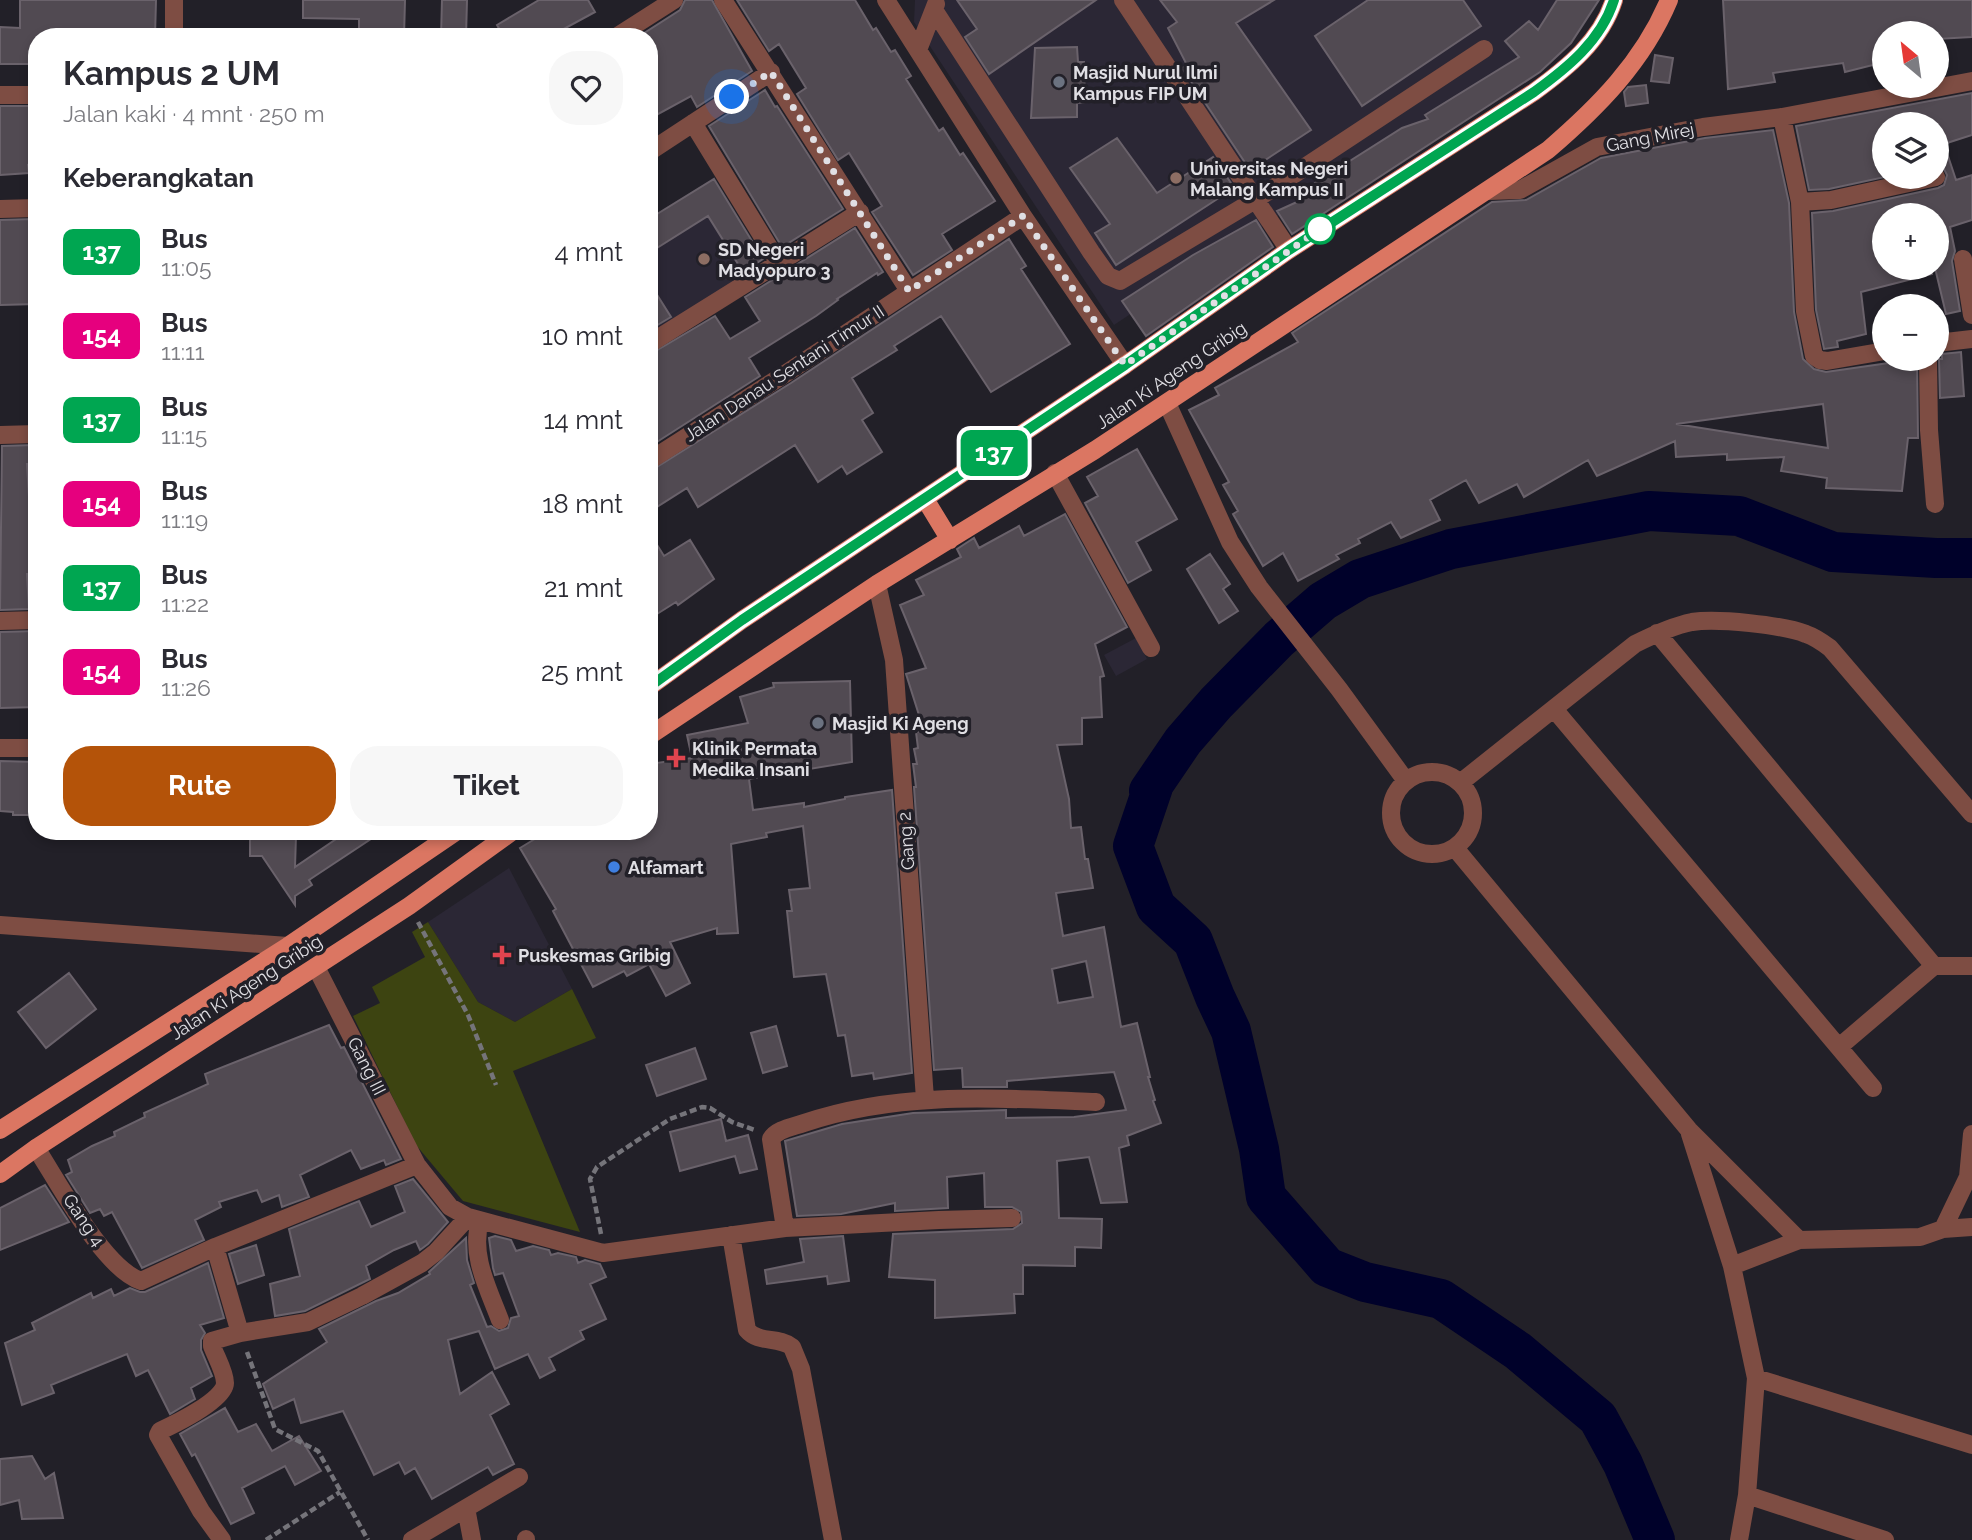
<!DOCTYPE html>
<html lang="id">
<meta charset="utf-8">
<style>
body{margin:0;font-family:Raleway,sans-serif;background:#f7f7f7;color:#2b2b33;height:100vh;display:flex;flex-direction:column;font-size:26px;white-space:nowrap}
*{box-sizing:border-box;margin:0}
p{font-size:23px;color:#7c7c81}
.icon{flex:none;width:38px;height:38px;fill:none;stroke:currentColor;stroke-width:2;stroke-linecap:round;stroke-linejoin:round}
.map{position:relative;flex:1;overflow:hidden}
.drawer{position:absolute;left:28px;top:28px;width:630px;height:812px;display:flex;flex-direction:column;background:#fff;border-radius:28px;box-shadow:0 4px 10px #0003}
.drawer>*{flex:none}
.badge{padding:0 14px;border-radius:10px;font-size:24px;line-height:46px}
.needle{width:46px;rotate:331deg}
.fabs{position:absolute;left:1872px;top:21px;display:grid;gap:14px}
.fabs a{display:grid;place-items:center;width:77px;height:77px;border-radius:50%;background:#fff;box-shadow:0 4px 10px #0003;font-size:35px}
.you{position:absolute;width:35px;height:35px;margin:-18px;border:5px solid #fff;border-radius:50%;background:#1a73e8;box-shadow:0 0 0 10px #1a73e833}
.map>.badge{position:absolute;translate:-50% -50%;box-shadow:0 0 0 4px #fff}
h2{padding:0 35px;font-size:26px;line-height:63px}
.round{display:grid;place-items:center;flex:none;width:74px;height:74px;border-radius:28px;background:#f7f7f7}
.summary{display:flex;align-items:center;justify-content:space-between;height:119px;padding:0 35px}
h1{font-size:33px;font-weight:700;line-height:52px}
.action{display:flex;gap:14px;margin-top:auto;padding:14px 35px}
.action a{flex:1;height:80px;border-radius:28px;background:#b45309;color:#fff;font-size:28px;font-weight:700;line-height:80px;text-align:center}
.action a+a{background:#f7f7f7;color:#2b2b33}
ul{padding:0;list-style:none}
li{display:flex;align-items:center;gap:21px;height:84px;padding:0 35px}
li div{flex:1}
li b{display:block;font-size:26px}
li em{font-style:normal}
li .badge{min-width:77px;font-weight:700;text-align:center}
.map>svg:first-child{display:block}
.built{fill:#2b2735}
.green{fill:#3d4411}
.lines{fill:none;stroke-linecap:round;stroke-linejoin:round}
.river{stroke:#00012a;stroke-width:40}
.building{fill:#514a52;stroke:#6a626b;stroke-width:2;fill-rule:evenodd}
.path{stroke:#75747a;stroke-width:4.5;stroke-dasharray:7 3.5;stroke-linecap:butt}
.minor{stroke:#7e4d43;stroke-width:18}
.major{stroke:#db7662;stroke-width:18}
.line-casing{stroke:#fff;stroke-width:16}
.line{stroke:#00a651;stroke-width:10}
.walk{stroke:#e0dfe4;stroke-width:7;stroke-dasharray:0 12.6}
.worship-dot{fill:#6b7280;stroke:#222028;stroke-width:2.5}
.education-dot{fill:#8d6e63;stroke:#222028;stroke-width:2.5}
.stop-dot{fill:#fff;stroke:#00a651;stroke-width:3.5}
.health-dot{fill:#e0444e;stroke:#222028;stroke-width:2.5}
.shop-dot{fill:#3f7fe0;stroke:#222028;stroke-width:2.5}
.labels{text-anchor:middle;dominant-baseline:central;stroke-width:7;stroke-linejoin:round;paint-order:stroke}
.poi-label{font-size:18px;font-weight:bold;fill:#e0dfe4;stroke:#222028;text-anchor:start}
.street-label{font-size:18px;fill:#e0dfe4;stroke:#222028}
</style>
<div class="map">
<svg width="1972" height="1540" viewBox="0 0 1972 1540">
<rect width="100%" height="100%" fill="#222028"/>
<path class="built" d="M 915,0 L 1570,0 L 1556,31 L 1114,325 L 914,22 Z
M 712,182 L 759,256 L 759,262 L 755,268 L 649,335 L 649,220 Z
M 1136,638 L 1147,659 L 1116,676 L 1104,655 Z
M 509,868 L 572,989 L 515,1022 L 478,1002 L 428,922 Z"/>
<path class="green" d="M 428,922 L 478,1002 L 515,1022 L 572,989 L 596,1038 L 513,1071 L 580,1232 L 463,1201 L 416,1145 L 353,1016 L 380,1003 L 372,987 L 425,957 L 412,932 Z"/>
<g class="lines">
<path class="river" d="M 1655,1540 L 1623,1464 L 1598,1418 L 1518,1351 L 1441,1299 L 1365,1282 L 1327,1267 L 1266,1197 L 1259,1149 L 1231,1031 L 1215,997 L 1193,941 L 1156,907 L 1133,846 L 1153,787 L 1149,791 L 1183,741 L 1216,703 L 1279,639 L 1323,601 L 1360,579 L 1451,549 L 1649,511 L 1739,516 L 1833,552 L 1936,558 L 1972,558"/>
</g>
<path class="building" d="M 20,0 L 156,0 L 155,37 L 37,37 L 37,64 L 0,64 L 0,27 L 20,28 Z
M 303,0 L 405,0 L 404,37 L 359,37 L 359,19 L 303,18 Z
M 442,0 L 467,0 L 466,37 L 441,37 Z
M 539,0 L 588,0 L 595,12 L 549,37 L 504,37 L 497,25 Z
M 685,0 L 712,0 L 752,71 L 697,107 L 691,96 L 649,119 L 649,37 L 638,37 L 680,10 Z
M 737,0 L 855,0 L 873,30 L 876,28 L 891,52 L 895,50 L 911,76 L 906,79 L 939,131 L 943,128 L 960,155 L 963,153 L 995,201 L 942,234 L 952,250 L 913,275 L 872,212 L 882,206 L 849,153 L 838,160 L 797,94 L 806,88 L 779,44 L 769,51 Z
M 957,0 L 1096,0 L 989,74 L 965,37 L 977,29 Z
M 1160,0 L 1274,0 L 1236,23 L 1311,130 L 1250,170 L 1182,68 L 1187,65 L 1168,28 L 1177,22 Z
M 1368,0 L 1463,0 L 1481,26 L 1362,106 L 1315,36 Z
M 1557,0 L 1599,0 L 1571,43 L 1540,72 L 1292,234 L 1277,211 L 1308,197 L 1304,190 L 1402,128 L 1428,119 L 1425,115 L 1519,57 L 1505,41 L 1529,21 L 1538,30 Z
M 1723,0 L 1972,0 L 1972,37 L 1937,39 L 1937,33 L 1885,33 L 1885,62 L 1845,72 L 1843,63 L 1773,73 L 1775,82 L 1728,89 Z
M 1077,47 L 1078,62 L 1084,62 L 1085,102 L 1077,103 L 1077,117 L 1031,118 L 1035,48 Z
M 1655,55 L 1673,58 L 1669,83 L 1651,81 Z
M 1646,85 L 1648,103 L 1626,106 L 1624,92 L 1628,87 Z
M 765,90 L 775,107 L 777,106 L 843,209 L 782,247 L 709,126 Z
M 1972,93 L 1972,135 L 1944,144 L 1956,180 L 1972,175 L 1972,220 L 1950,227 L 1955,251 L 1952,261 L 1960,311 L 1946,314 L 1935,268 L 1937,268 L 1937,215 L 1885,215 L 1885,268 L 1931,268 L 1932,274 L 1861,292 L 1866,334 L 1837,341 L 1838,347 L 1824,349 L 1816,310 L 1812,213 L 1833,211 L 1938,188 L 1944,185 L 1947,175 L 1944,169 L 1937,166 L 1937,124 L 1885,124 L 1885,177 L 1829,189 L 1809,190 L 1796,126 Z
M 0,106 L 37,106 L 37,164 L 28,165 L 29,173 L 0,175 Z
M 1773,130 L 1789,203 L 1794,312 L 1803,359 L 1814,369 L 1826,372 L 1917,359 L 1918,438 L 1908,438 L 1902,491 L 1826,488 L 1827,478 L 1781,471 L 1784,457 L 1727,460 L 1727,454 L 1676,457 L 1675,441 L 1597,476 L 1588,460 L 1524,497 L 1517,484 L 1479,503 L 1466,480 L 1430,500 L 1440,520 L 1401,538 L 1391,522 L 1358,539 L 1360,543 L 1336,555 L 1339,559 L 1298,581 L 1283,553 L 1263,566 L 1233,514 L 1238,511 L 1223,485 L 1229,482 L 1189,410 L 1219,395 L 1215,388 L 1298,342 L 1292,333 L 1492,202 L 1526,200 L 1601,158 L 1705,138 ZM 1823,404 L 1828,448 L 1676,424 Z
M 1117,138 L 1157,193 L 1213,157 L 1231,183 L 1222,188 L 1225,194 L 1116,265 L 1095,233 L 1110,224 L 1070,168 Z
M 714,179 L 763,259 L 743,272 L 708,216 L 649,253 L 649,219 Z
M 33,219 L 37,304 L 0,305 L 0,220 Z
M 1256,220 L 1273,247 L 1146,336 L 1122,301 L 1193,255 Z
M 855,228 L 883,272 L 878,275 L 877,273 L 837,299 L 838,300 L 816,316 L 749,358 L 760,376 L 649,447 L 649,355 L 715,316 L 730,339 L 760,321 L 745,297 Z
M 1009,239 L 1026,266 L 1021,269 L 1070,344 L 991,392 L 941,316 L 894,346 L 897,350 L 852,378 L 873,413 L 862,420 L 882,452 L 847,474 L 842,466 L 818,482 L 795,445 L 698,507 L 687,488 L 649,512 L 649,472 L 791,383 Z
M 649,282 L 671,317 L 649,330 Z
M 1961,352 L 1964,396 L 1940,398 L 1939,359 L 1942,359 L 1942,354 Z
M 33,445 L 34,464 L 27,464 L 30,513 L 33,512 L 34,531 L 33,574 L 27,574 L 29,609 L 0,610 L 2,446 Z
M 1137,449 L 1177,519 L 1136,542 L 1151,570 L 1128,583 L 1085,503 L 1098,496 L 1087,477 Z
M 1065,514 L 1127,627 L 1095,644 L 1104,676 L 1100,677 L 1102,717 L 1082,718 L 1082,744 L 1057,745 L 1069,799 L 1071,828 L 1081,827 L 1085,859 L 1088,859 L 1093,888 L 1056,893 L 1063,936 L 1104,927 L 1121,1027 L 1137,1023 L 1150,1077 L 1148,1077 L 1155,1100 L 1153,1101 L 1161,1123 L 1127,1136 L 1129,1145 L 1119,1148 L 1127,1202 L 1101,1203 L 1089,1157 L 1057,1161 L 1059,1218 L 1102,1219 L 1101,1248 L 1075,1247 L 1075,1266 L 1023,1265 L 1023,1294 L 1014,1294 L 1015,1313 L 935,1318 L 935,1280 L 889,1277 L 893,1234 L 1013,1229 L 1022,1223 L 1021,1212 L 1012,1207 L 985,1207 L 984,1173 L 947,1177 L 948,1208 L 895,1211 L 895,1203 L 841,1214 L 797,1216 L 785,1141 L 842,1124 L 913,1113 L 1006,1110 L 1006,1118 L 1074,1117 L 1126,1110 L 1114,1072 L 1007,1081 L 1007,1087 L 963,1087 L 962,1068 L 934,1070 L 914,787 L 916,787 L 913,764 L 917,764 L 914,749 L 918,748 L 916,732 L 924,731 L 906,674 L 926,668 L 900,605 L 924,595 L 916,580 L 961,557 L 957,549 L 974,538 L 979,548 L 1019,526 L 1024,536 ZM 1086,961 L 1093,997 L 1058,1003 L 1052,969 Z
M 649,532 L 664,556 L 690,540 L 714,579 L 678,605 L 676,602 L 649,619 Z
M 1210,554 L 1230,584 L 1223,589 L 1238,611 L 1219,623 L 1187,569 Z
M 37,631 L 37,707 L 0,708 L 0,632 Z
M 850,681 L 852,762 L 749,779 L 753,810 L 804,803 L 804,807 L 845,799 L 845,797 L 892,790 L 912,1073 L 874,1079 L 873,1073 L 852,1076 L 845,1035 L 838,1036 L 826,974 L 794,977 L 787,911 L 792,911 L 789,890 L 810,888 L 803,826 L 766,833 L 767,837 L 731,844 L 738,933 L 717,934 L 717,928 L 670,942 L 690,983 L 666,996 L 649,964 L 627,976 L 624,971 L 593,987 L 553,911 L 556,909 L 520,848 L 548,831 L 649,831 L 649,764 L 692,758 L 687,735 L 748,723 L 740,697 L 774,687 L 773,683 Z
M 0,761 L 37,762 L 37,815 L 13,815 L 13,812 L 0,811 Z
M 348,831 L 383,831 L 309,880 L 312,885 L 295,896 L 295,905 L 262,856 L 250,856 L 250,836 L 296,836 L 295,867 Z
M 69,973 L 96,1009 L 46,1048 L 18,1012 Z
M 329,1025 L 341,1048 L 344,1047 L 401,1159 L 386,1165 L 384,1160 L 361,1169 L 351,1150 L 300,1175 L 309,1197 L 282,1207 L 279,1195 L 262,1202 L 257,1190 L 219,1202 L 221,1207 L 195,1220 L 204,1240 L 142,1268 L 112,1212 L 104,1216 L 100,1209 L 90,1213 L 66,1175 L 72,1172 L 68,1160 L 92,1146 L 115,1136 L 114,1132 L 145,1117 L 144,1113 L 208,1084 L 205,1074 Z
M 776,1026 L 787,1066 L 763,1073 L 751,1033 Z
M 695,1048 L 706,1079 L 657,1096 L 646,1065 Z
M 721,1119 L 726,1141 L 748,1135 L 757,1169 L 740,1173 L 735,1156 L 680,1171 L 670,1132 Z
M 413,1179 L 448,1222 L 428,1244 L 420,1250 L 416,1241 L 394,1250 L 366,1266 L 370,1279 L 305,1311 L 275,1316 L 270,1284 L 300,1276 L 289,1229 L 359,1201 L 371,1227 L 405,1212 L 395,1186 Z
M 45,1185 L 69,1222 L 0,1250 L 0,1208 Z
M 495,1236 L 511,1240 L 516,1251 L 533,1246 L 549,1250 L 551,1255 L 558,1253 L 576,1257 L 578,1263 L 585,1260 L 600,1264 L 606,1277 L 590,1284 L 606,1319 L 580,1331 L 584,1339 L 549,1358 L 555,1370 L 540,1378 L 528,1354 L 495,1369 L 479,1331 L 448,1340 L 460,1394 L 492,1372 L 509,1404 L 490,1415 L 514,1464 L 493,1475 L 488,1467 L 432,1499 L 415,1468 L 405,1474 L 399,1462 L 374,1475 L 343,1411 L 301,1423 L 294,1399 L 273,1409 L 263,1384 L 327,1342 L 319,1329 L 376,1301 L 398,1293 L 430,1274 L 429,1272 L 466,1238 L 467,1260 L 474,1283 L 470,1285 L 487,1327 L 491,1326 L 499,1331 L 508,1328 L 511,1318 L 519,1316 L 503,1273 L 495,1275 L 493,1268 L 489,1238 Z
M 843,1236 L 849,1281 L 828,1284 L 827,1276 L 767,1284 L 765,1270 L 804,1262 L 800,1239 Z
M 256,1245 L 264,1275 L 238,1284 L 229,1254 Z
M 208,1263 L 224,1318 L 200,1325 L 205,1333 L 201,1340 L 201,1350 L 212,1376 L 191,1388 L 195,1399 L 170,1414 L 148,1370 L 136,1376 L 127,1354 L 51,1385 L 54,1393 L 22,1405 L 5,1343 L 35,1330 L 32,1323 L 91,1293 L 93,1298 L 111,1289 L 114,1296 L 130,1288 L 140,1292 L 145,1292 Z
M 225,1408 L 238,1432 L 256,1424 L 272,1451 L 299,1436 L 321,1471 L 295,1485 L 285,1466 L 242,1488 L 254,1513 L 231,1524 L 195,1454 L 192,1456 L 180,1434 Z
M 32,1456 L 45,1479 L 54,1473 L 63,1518 L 22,1519 L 19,1500 L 0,1505 L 0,1459 Z"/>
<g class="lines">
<path class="path" d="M 418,922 L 468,1015 L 496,1085
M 601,1234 L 590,1179 L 597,1167 L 670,1119 L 702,1107 L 710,1108 L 732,1122 L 755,1130
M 247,1352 L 275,1429 L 318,1451 L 368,1540
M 266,1540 L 340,1492"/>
<path class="minor" d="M 723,0 L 909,291
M 886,0 L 1023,216 L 1125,365
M 1123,0 L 1289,250
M 934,10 L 1091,252 L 1108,276 L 1120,281 L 1255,200 L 1484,49
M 174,37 L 174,0
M 616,37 L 674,0
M 918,50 L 936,4
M 0,95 L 37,95
M 1782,117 L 1800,202 L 1805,311 L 1814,356 L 1820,360 L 1827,361 L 1885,351
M 693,123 L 778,262
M 649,152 L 771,72
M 1487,191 L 1520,190 L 1597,147 L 1703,127 L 1782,117 L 1972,81
M 1800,202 L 1831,200 L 1936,177
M 0,209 L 37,208
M 1963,259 L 1972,315
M 1937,343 L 1972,339
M 649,344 L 860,212
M 1928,359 L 1929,430 L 1935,504
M 1167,403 L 1230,542 L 1259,587 L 1339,689 L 1406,781
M 0,435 L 37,434
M 649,461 L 785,374 L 1023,216
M 1055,473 L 1151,648
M 877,584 L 894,660 L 925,1099
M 0,621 L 37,620
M 1657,633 L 1934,966 L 1972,966
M 1554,709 L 1873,1088
M 0,748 L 37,748
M1391 813a41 41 0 1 1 82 0a41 41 0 1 1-82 0Z
M 1460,783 L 1635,644 C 1653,635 1672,626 1692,622 C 1717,618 1783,625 1806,634 C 1815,637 1822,642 1830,648 L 1972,814
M 1455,848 L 1689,1130 L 1799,1240 L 1920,1237 L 1943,1229 L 1972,1227
M 0,925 L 288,946
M 316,967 L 417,1165 L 450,1207 L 468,1217 L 603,1253 L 785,1228 L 939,1220 L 1012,1218
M 1839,1047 L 1934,966
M 1690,1134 L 1732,1266 L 1756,1378 L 1747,1495 L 1739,1540
M 36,1148 C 59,1183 103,1268 141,1281 L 215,1247 L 417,1165
M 480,1221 C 470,1255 488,1288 500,1320
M 785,1228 L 771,1139 C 777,1129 793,1127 804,1123 C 898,1091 998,1098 1096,1102
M 1943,1229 L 1968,1177 L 1972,1134
M 731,1235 L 747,1330 C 759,1344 778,1336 792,1347 L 801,1369 L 833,1540
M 215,1247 L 240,1333
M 1732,1266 L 1799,1240
M 1756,1378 L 1972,1445
M 1747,1495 L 1885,1540
M 466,1508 L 472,1540
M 526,1539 L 526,1540
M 222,1540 L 201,1511 L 158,1435 L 160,1431 C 175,1424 225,1400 225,1383 C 225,1372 216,1357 212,1346 L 212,1341 L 240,1333 L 308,1322 L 362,1296 L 422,1263 L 436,1252 L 468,1217
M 412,1540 L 519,1477"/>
<path class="major" d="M 925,499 L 950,540
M 649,687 L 742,620 L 1125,365 L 1289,250 L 1534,92 C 1567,68 1601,41 1614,0
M 649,736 L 877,584 L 1095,450 L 1548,150 C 1598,107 1643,62 1669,0
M 0,1130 L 288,946 L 457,831
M 0,1174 L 36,1148 L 409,906 L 513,831"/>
</g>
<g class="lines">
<defs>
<path id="line" d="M 649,687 L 742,620 L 1125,365 L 1289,250 L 1534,92 C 1567,68 1601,41 1614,0"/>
</defs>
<use href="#line" class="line-casing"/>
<use href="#line" class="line"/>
<path class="walk" d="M 732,97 L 771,72 L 909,291 L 1023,216 L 1125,365 L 1320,229"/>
</g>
<g class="worship-dot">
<circle cx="1059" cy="82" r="7"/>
<circle cx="818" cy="723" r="7"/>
</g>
<g class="education-dot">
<circle cx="1176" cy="178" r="7"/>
<circle cx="704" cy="259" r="7"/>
</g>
<circle class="stop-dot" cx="1320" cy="229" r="14"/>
<g class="health-dot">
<path d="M672.5 747.5h7v7h7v7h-7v7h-7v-7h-7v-7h7z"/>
<path d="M498.5 944.5h7v7h7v7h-7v7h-7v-7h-7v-7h7z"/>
</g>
<circle class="shop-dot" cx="614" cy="867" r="7"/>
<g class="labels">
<g class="poi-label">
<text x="1073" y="72">Masjid Nurul Ilmi<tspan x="1073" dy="21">Kampus FIP UM</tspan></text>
<text x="1190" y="168">Universitas Negeri<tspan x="1190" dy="21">Malang Kampus II</tspan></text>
<text x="718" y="249">SD Negeri<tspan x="718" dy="21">Madyopuro 3</tspan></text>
<text x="832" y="723">Masjid Ki Ageng</text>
<text x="692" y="748">Klinik Permata<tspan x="692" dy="21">Medika Insani</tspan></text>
<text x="628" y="867">Alfamart</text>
<text x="518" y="955">Puskesmas Gribig</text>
</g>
<g class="street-label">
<text transform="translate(1650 137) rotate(-11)">Gang Mirej</text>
<text transform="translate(784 373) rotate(-33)">Jalan Danau Sentani Timur II</text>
<text transform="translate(1171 375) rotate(-34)">Jalan Ki Ageng Gribig</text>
<text transform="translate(906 841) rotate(-94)">Gang 2</text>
<text transform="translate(246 987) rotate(-33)">Jalan Ki Ageng Gribig</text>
<text transform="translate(367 1066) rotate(63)">Gang III</text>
<text transform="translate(84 1220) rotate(56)">Gang 4</text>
</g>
</g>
</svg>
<div class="fabs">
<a><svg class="needle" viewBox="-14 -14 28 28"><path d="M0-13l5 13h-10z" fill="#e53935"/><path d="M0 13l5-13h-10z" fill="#7c7c81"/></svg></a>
<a><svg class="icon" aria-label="layers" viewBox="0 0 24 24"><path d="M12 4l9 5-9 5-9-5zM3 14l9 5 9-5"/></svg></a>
<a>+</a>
<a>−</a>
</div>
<div class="you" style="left:732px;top:97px"></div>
<b class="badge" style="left:994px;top:453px;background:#00a651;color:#fff">137</b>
<section class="drawer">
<div class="summary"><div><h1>Kampus 2 UM</h1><p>Jalan kaki · 4 mnt · 250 m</p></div><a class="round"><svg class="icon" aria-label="heart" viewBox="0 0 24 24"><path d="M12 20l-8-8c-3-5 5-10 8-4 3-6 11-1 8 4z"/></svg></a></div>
<h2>Keberangkatan</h2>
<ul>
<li><span class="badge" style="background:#00a651;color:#fff">137</span><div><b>Bus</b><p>11:05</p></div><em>4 mnt</em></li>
<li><span class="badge" style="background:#e6007e;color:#fff">154</span><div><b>Bus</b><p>11:11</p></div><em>10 mnt</em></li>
<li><span class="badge" style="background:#00a651;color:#fff">137</span><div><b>Bus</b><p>11:15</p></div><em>14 mnt</em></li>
<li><span class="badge" style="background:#e6007e;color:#fff">154</span><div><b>Bus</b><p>11:19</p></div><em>18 mnt</em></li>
<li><span class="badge" style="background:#00a651;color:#fff">137</span><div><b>Bus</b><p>11:22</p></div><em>21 mnt</em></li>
<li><span class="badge" style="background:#e6007e;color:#fff">154</span><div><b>Bus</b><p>11:26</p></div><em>25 mnt</em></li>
</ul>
<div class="action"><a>Rute</a><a>Tiket</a></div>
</section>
</div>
